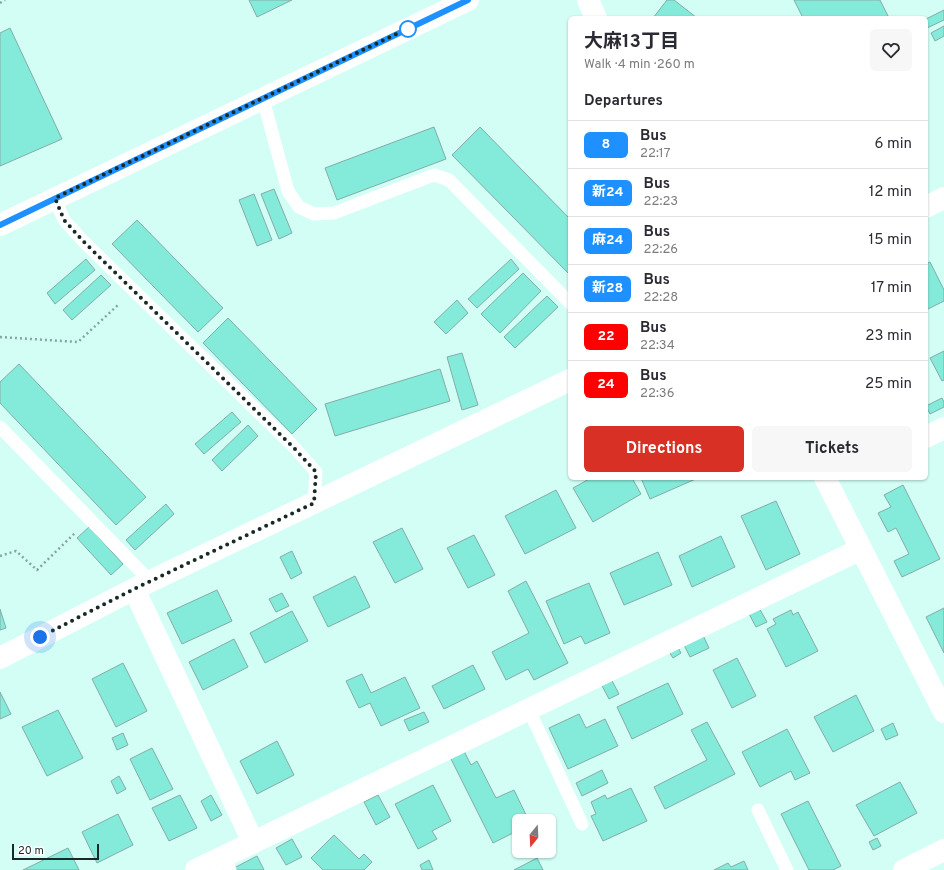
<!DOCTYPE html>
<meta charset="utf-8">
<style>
body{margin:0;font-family:Overpass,"Noto Sans JP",sans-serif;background:#f7f7f7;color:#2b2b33;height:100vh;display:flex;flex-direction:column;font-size:15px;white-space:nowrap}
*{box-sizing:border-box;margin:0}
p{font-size:13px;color:#7c7c81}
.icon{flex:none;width:22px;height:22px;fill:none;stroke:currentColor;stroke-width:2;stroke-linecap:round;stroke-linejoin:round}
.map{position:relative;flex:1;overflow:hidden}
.details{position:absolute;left:568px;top:16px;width:360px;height:464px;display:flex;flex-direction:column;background:#fff;border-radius:6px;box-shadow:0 1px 3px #0004}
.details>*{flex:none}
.badge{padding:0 8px;border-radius:6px;font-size:14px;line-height:26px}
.needle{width:26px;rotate:198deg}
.tools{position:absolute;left:512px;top:814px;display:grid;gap:8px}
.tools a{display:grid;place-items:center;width:44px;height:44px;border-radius:6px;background:#fff;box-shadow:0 1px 3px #0004;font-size:20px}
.scale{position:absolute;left:12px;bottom:10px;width:87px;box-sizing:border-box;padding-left:4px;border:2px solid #182926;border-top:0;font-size:11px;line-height:14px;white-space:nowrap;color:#182926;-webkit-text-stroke:3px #fff;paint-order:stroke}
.you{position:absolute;width:20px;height:20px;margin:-10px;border:3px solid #fff;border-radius:50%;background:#1a73e8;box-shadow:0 0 0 6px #1a73e833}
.map>.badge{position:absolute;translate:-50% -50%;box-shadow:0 0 0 2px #fff}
h2{padding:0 16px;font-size:15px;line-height:36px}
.round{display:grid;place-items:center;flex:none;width:42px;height:42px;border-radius:6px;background:#f7f7f7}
.head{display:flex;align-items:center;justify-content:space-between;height:68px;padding:0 16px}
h1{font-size:19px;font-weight:700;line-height:30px}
.action{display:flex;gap:8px;margin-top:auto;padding:8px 16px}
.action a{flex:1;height:46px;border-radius:6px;background:#d93025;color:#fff;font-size:16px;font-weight:700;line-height:46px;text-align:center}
.action a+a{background:#f7f7f7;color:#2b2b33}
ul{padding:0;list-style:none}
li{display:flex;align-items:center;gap:12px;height:48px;padding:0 16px;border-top:1px solid #e1e1e2}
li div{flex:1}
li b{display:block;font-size:15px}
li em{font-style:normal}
li .badge{min-width:44px;font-weight:700;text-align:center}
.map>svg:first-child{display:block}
.building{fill:#84eada;stroke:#83ada6}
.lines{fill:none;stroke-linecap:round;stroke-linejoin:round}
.path{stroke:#85a6a0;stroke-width:2.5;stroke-dasharray:2 3;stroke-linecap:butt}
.lane{stroke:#fff;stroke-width:13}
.street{stroke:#fff;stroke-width:22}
.secondary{stroke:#fff;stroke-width:22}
.line-casing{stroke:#fff;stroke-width:9}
.line{stroke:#1e90ff;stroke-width:6}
.walk{stroke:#182926;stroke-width:4;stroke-dasharray:0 7.2}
.stop-dot{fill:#fff;stroke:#1e90ff;stroke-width:2}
</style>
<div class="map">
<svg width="944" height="870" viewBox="0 0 944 870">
<rect width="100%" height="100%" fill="#d2fef6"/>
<path class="building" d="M 249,0 L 292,0 L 257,17 Z
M 667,0 L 674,0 L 697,18 L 653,18 Z
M 794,0 L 880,0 L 889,18 L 803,18 Z
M 944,10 L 944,20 L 927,28 L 926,19 Z
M 944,26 L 944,36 L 935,41 L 931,33 Z
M 10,28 L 62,139 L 0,166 L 0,33 Z
M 434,127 L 446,159 L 337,200 L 325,168 Z
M 480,127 L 570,219 L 570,275 L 452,155 Z
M 274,189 L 292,233 L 279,239 L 261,194 Z
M 254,194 L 272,240 L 257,246 L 239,200 Z
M 137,220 L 223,308 L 198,332 L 112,244 Z
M 86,259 L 95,270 L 55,304 L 47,293 Z
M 511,259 L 519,269 L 477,308 L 468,299 Z
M 930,262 L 944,290 L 944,301 L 926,310 L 926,264 Z
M 523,273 L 541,291 L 500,333 L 481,314 Z
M 101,275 L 111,285 L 72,320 L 63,310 Z
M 547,296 L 558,307 L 515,348 L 504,337 Z
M 457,300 L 468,313 L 446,334 L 434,322 Z
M 228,318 L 317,409 L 292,434 L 203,343 Z
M 944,351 L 944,380 L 942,381 L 930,358 Z
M 462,353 L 478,405 L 462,410 L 447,357 Z
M 19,364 L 146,497 L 116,525 L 0,403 L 0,382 Z
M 440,369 L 450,401 L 335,436 L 325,404 Z
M 942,398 L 944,402 L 944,407 L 930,414 L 926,406 Z
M 232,412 L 241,422 L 204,454 L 195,444 Z
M 248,425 L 258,436 L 222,471 L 212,460 Z
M 591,478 L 632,478 L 641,494 L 593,522 L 573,488 Z
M 641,478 L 698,478 L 650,499 Z
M 903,485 L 940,559 L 902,577 L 894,561 L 909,554 L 896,528 L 888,532 L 878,513 L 891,507 L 884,495 Z
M 556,490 L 576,528 L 525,554 L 505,516 Z
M 776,501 L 800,554 L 766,570 L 741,516 Z
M 166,504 L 174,514 L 135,550 L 126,540 Z
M 89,527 L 123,564 L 111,575 L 77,538 Z
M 402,528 L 423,569 L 395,583 L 373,542 Z
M 474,535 L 495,575 L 468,588 L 447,548 Z
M 721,536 L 735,567 L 692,587 L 679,556 Z
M 292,551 L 302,573 L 291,579 L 280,557 Z
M 658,552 L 672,585 L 624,605 L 610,573 Z
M 355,576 L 370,607 L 328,627 L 313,597 Z
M 526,581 L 568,663 L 534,680 L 528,669 L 506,680 L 492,652 L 529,633 L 508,591 Z
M 589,583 L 610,633 L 585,644 L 581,636 L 564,644 L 546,601 Z
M 217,590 L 232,621 L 182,644 L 167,613 Z
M 282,593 L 289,606 L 276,612 L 269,599 Z
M 758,606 L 767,622 L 756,627 L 748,612 Z
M 944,608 L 944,653 L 926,617 Z
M 0,609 L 6,628 L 0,630 Z
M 791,610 L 793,615 L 798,612 L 818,651 L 786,667 L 767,629 L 776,624 L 773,619 Z
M 292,611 L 308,641 L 265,663 L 250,633 Z
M 701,631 L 709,648 L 690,657 L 682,641 Z
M 234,639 L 248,667 L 203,690 L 189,662 Z
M 676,644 L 681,653 L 673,658 L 667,649 Z
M 737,658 L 756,696 L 732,708 L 713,670 Z
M 123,663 L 147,711 L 116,727 L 92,679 Z
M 473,665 L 485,689 L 444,709 L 432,686 Z
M 362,674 L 371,693 L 405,677 L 420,708 L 381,726 L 370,703 L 359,708 L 346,681 Z
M 609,675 L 619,694 L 609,699 L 599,680 Z
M 668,683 L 683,714 L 632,739 L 617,707 Z
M 0,692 L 11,714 L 0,719 Z
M 856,695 L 874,731 L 833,752 L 814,717 Z
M 58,710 L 83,758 L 47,776 L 22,727 Z
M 424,712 L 429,722 L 409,731 L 404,720 Z
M 579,714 L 586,728 L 605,719 L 618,746 L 568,769 L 549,728 Z
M 707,722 L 735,774 L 665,809 L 654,787 L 707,760 L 691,730 Z
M 893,723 L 898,735 L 886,740 L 881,729 Z
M 787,729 L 810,773 L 795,780 L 791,771 L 760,787 L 742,752 Z
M 123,733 L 128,745 L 117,750 L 112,738 Z
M 277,741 L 294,775 L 257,794 L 240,761 Z
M 152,748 L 173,789 L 150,800 L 130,759 Z
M 464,751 L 471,765 L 477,761 L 496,798 L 514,790 L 529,821 L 519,821 L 519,830 L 493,843 L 450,757 Z
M 602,770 L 608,783 L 582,796 L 576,783 Z
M 119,776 L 126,789 L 117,794 L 111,781 Z
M 900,782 L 917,813 L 874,836 L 856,805 Z
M 433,785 L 451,821 L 432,831 L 437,839 L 418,849 L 395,804 Z
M 631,788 L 647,821 L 603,841 L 591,816 L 596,814 L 591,802 L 605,795 L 607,799 Z
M 180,795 L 197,828 L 169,841 L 152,808 Z
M 211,795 L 222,815 L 211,821 L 201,801 Z
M 378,795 L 390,817 L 376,825 L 364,802 Z
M 808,801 L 841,866 L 833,870 L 809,870 L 781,814 Z
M 118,814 L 133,845 L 97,863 L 82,832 Z
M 334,835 L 359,859 L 364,854 L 372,862 L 364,870 L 323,870 L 311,858 Z
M 877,838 L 881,846 L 873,850 L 869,842 Z
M 292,839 L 302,857 L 286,865 L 276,848 Z
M 68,848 L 79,870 L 23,870 Z
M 257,856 L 264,870 L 235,870 L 234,868 Z
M 537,858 L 543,870 L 514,870 Z
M 429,860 L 433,870 L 422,870 L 420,865 Z
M 744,861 L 748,870 L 714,870 L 728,863 L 731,867 Z"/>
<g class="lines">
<path class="path" d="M 0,3 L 5,0
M 0,337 L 78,342 L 118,305
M 0,556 L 16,551 L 37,570 L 75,533"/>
<path class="lane" d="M 263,99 L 288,191 L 299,207 L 314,214 L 334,213 L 434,175 L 449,180 L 570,303
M 55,199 L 64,220 L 84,242 L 294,447 L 316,472 L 314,503
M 0,427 L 150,581
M 529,710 L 582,824
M 758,810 L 787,870
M 224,856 L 230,870"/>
<path class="street" d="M 588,0 L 596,18
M 926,207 L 944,198
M 926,437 L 944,428
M 825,478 L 944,712
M 134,589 L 253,842
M 0,658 L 134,589 L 570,380
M 196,870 L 861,549
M 904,870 L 944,850"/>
<path class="secondary" d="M 0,225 L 468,0"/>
</g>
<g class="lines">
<defs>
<path id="line" d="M 0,225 L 468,0"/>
</defs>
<use href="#line" class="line-casing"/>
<use href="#line" class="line"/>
<path class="walk" d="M 40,637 L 134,589 L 314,503 L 316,472 L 294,448 L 84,242 L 64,220 L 55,198 L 413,26 L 408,29"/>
</g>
<circle class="stop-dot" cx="408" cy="29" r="8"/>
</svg>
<div class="tools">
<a><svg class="needle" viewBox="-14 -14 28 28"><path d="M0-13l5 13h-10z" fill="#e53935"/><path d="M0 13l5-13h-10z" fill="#7c7c81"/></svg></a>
</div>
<div class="scale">20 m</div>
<div class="you" style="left:40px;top:637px"></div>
<section class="details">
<div class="head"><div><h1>大麻13丁目</h1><p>Walk · 4 min · 260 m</p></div><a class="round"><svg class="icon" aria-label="heart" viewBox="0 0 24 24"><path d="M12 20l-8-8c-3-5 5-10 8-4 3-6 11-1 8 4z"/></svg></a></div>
<h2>Departures</h2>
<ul>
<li><span class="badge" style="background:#1e90ff;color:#fff">8</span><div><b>Bus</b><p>22:17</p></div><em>6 min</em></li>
<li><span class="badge" style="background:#1e90ff;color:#fff">新24</span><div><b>Bus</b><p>22:23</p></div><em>12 min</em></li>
<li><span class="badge" style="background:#1e90ff;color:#fff">麻24</span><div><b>Bus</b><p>22:26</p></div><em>15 min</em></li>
<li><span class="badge" style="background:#1e90ff;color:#fff">新28</span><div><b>Bus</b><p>22:28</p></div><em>17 min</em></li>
<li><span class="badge" style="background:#f00;color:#fff">22</span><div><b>Bus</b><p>22:34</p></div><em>23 min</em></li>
<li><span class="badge" style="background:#f00;color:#fff">24</span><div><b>Bus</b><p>22:36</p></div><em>25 min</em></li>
</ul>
<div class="action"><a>Directions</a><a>Tickets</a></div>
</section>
</div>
